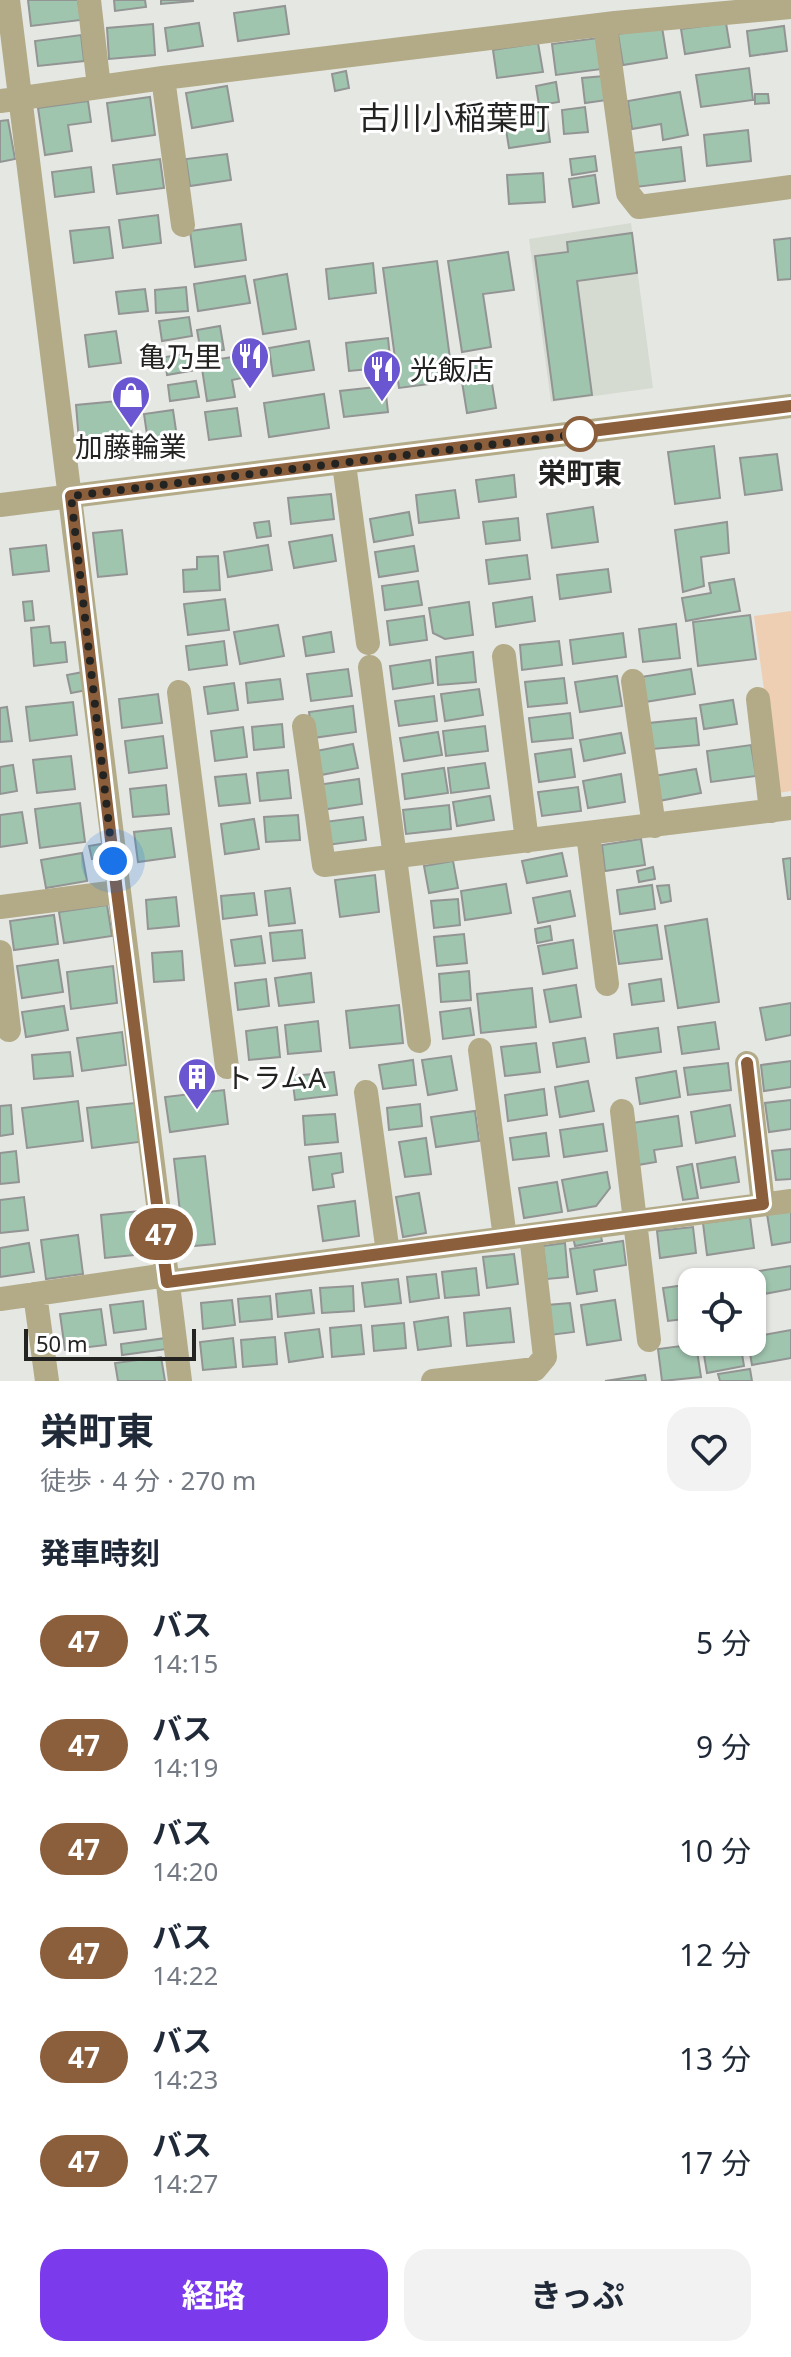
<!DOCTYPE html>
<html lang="ja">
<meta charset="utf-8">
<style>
body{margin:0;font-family:"Noto Sans","Noto Sans JP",sans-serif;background:#f2f2f3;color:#1f2937;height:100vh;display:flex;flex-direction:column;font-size:30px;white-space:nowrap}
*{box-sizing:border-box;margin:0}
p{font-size:26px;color:#747a83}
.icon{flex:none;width:44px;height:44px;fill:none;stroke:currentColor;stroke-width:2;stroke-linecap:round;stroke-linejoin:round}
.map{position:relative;height:1381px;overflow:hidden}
.details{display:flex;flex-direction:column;background:#fff;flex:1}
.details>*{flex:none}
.badge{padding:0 16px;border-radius:26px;font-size:28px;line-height:52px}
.buttons{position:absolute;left:678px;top:1268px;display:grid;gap:16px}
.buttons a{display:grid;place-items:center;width:88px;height:88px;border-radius:16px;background:#fff;box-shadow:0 2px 6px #0004;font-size:40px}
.scale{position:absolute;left:24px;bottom:20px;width:172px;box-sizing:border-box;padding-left:8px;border:4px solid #232322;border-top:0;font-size:22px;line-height:28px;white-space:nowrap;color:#232322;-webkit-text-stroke:6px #fff;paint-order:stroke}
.you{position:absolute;width:40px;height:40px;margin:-20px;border:6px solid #fff;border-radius:50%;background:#1a73e8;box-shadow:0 0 0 12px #1a73e833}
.map>.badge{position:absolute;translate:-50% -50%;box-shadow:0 0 0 4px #fff}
h2{padding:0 40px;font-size:30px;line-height:72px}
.round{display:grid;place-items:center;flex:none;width:84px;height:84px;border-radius:24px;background:#f2f2f3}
.head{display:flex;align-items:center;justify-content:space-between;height:136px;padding:0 40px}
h1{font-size:38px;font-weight:700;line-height:60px}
.cta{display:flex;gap:16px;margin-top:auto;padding:16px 40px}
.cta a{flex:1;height:92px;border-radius:24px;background:#7c3aed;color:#fff;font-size:32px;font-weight:700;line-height:92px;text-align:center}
.cta a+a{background:#f2f2f3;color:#1f2937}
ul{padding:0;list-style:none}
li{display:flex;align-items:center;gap:24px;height:104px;padding:0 40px}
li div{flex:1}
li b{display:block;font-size:30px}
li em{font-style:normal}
li .badge{min-width:88px;font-weight:700;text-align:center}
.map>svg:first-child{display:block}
.built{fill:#d6dbd1}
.green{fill:#eecfb3}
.building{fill:#a0c5af;stroke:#929593;stroke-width:2}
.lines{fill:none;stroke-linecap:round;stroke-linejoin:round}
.minor{stroke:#b3ab87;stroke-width:24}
.line-casing{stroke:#fff;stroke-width:18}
.line{stroke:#8b5e3c;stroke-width:12}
.walk{stroke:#232322;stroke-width:8;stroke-dasharray:0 14.4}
.stop-dot{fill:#fff;stroke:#8b5e3c;stroke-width:4}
.labels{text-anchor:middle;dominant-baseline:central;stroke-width:6;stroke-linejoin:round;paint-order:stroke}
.poi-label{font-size:28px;fill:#232322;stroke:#fff;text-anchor:start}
.stop-label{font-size:28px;font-weight:bold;fill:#232322;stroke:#fff}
.quarter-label{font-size:32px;fill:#232322;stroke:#fff}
</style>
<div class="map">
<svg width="791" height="1381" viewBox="0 0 791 1381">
<rect width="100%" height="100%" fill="#e5e7e3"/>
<path class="built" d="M 631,223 L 653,388 L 551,402 L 529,239 Z"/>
<path class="green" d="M 791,611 L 791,791 L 778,793 L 754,616 Z"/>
<path class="building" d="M 28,0 L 78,0 L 81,20 L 31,26 Z
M 114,0 L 145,0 L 146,7 L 115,11 Z
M 161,0 L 193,0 L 193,1 L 161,4 Z
M 285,6 L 289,34 L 238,41 L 234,13 Z
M 199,23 L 203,46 L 168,51 L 165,28 Z
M 726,23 L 730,47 L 685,54 L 681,29 Z
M 153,24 L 155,55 L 109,59 L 107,28 Z
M 784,26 L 787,51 L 750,56 L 747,31 Z
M 662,27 L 667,58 L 623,65 L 618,34 Z
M 81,35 L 84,61 L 38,66 L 35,41 Z
M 598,38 L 602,69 L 556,75 L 552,44 Z
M 538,43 L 543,72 L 497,78 L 493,50 Z
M 749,68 L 753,100 L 701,107 L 696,75 Z
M 346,71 L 349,88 L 335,91 L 332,74 Z
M 604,76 L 607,100 L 585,103 L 582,78 Z
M 556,82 L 559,102 L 539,105 L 536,86 Z
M 227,86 L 233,121 L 192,128 L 186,93 Z
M 680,92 L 688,135 L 663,140 L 661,124 L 632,129 L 628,101 Z
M 755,94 L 768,94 L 769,103 L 755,104 Z
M 150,97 L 155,135 L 112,141 L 107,103 Z
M 88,101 L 91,122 L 68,125 L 72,151 L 45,155 L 38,108 Z
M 585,107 L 588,132 L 564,134 L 562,110 Z
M 546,111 L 550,142 L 509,148 L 504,117 Z
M 8,120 L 15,159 L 0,162 L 0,121 Z
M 748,130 L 751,161 L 707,166 L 704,135 Z
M 681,147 L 685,181 L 636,187 L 632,153 Z
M 227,154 L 231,180 L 190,186 L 186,159 Z
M 595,156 L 597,171 L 572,175 L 570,159 Z
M 160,159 L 164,188 L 117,194 L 113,165 Z
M 91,167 L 94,192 L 55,197 L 52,172 Z
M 543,173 L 545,202 L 509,204 L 507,175 Z
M 595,175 L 599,203 L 573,207 L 569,179 Z
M 158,215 L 161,243 L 123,248 L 119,220 Z
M 241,224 L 246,260 L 195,267 L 190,231 Z
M 109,227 L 113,258 L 74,263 L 70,231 Z
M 632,233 L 637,273 L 577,281 L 592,395 L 554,400 L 535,256 L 568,252 L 567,242 Z
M 791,238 L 791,279 L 778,280 L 774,240 Z
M 508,252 L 514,290 L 483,294 L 491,347 L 462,352 L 448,261 Z
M 437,261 L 453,381 L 399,388 L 383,268 Z
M 373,263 L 376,293 L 329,299 L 326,269 Z
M 287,274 L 296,329 L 263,334 L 254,280 Z
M 245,276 L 250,303 L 198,311 L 194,284 Z
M 186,287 L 188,311 L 156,313 L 155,290 Z
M 145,289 L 148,311 L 119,314 L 116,292 Z
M 189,317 L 192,336 L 162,341 L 159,321 Z
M 220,326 L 224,350 L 201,353 L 197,330 Z
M 116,331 L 121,363 L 89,367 L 85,335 Z
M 388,338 L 391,367 L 349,371 L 346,343 Z
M 309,341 L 314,370 L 273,376 L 269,348 Z
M 193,353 L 196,370 L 167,375 L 165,357 Z
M 239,356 L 242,378 L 232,380 L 235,397 L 207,401 L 201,362 Z
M 488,359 L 496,408 L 467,413 L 459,363 Z
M 196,381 L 199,397 L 170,401 L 168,385 Z
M 385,386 L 388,412 L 344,417 L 340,391 Z
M 324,394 L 329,428 L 269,437 L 264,403 Z
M 128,400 L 132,436 L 79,441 L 76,405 Z
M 237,408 L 241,436 L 209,440 L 205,412 Z
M 173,410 L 179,451 L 150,455 L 144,414 Z
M 714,446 L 720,498 L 675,504 L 668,452 Z
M 777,454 L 782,490 L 745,495 L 740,458 Z
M 514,475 L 516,497 L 479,502 L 476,480 Z
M 455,490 L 459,518 L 419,523 L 416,495 Z
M 331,494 L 334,519 L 291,524 L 288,498 Z
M 593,507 L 598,542 L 552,548 L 547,514 Z
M 409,512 L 413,535 L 374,542 L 370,519 Z
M 518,518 L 520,540 L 486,544 L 483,522 Z
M 269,521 L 271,536 L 257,538 L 254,523 Z
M 727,522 L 729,553 L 701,557 L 704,586 L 683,592 L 675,530 Z
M 122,530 L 127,574 L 98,577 L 93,533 Z
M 332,535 L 336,561 L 294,568 L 289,542 Z
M 46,545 L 49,571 L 13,575 L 10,549 Z
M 268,545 L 272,570 L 228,577 L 224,552 Z
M 414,546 L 418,571 L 379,577 L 375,552 Z
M 527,555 L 530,579 L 489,584 L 486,560 Z
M 218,556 L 220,590 L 184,592 L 183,570 L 197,569 L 197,557 Z
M 608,569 L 611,592 L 560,599 L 557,575 Z
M 734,579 L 740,611 L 686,621 L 682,598 L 711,593 L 709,583 Z
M 418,581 L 422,605 L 385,610 L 382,586 Z
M 532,597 L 535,621 L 496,627 L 493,603 Z
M 225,599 L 229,630 L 188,635 L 184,604 Z
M 32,601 L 34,620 L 25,621 L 23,602 Z
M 469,602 L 473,635 L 445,639 L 433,633 L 429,608 Z
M 750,615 L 756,659 L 698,666 L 693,622 Z
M 424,616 L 427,640 L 390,645 L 387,621 Z
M 676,624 L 680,658 L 643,662 L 639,629 Z
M 278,625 L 284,656 L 240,664 L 234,632 Z
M 49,626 L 51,643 L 65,642 L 67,662 L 34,666 L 31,628 Z
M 331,632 L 334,652 L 306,656 L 303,637 Z
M 623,633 L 626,657 L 573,664 L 570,640 Z
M 224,641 L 227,665 L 189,670 L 186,646 Z
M 559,641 L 562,665 L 522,670 L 520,645 Z
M 473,652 L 476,682 L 438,685 L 436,657 Z
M 430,660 L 433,683 L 393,689 L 390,666 Z
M 348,669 L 352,696 L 311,701 L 307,674 Z
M 691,669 L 695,694 L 645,702 L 641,677 Z
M 83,672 L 87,690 L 71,693 L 67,675 Z
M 617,676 L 622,706 L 580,712 L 575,682 Z
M 564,678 L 567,703 L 528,707 L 525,682 Z
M 280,679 L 283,699 L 248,703 L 246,683 Z
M 234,683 L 238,710 L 208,714 L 204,687 Z
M 479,689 L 483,715 L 445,721 L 441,694 Z
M 158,694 L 162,723 L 122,728 L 119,699 Z
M 434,696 L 437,721 L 399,726 L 395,701 Z
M 733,700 L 737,724 L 704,729 L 700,705 Z
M 73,702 L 77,735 L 30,741 L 26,707 Z
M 353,706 L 356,732 L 313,738 L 309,712 Z
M 7,707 L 12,741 L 0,742 L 0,708 Z
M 570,713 L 573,738 L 532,742 L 529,718 Z
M 696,718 L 699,745 L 652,749 L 649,723 Z
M 282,724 L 284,747 L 254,750 L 252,727 Z
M 485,726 L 488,751 L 446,756 L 443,731 Z
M 243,727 L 247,757 L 215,761 L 211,731 Z
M 438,732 L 442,755 L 404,761 L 400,738 Z
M 621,733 L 625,753 L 584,761 L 580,740 Z
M 163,736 L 167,768 L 129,773 L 125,741 Z
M 353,744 L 358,768 L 321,775 L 316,751 Z
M 751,745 L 756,776 L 711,782 L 707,751 Z
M 571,749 L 575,777 L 539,782 L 535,754 Z
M 71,756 L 75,789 L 37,793 L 33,760 Z
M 485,763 L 489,788 L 451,793 L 448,768 Z
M 13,765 L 17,791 L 0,794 L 0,767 Z
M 444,768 L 448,793 L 405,799 L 402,774 Z
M 696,769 L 701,793 L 659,801 L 654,776 Z
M 288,770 L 291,798 L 260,801 L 257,773 Z
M 246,774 L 250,803 L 219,806 L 215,777 Z
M 621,774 L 625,802 L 588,808 L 583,781 Z
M 359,779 L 362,804 L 321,810 L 317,785 Z
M 166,785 L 169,814 L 133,817 L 130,789 Z
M 578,787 L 581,811 L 542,816 L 538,792 Z
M 490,796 L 494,820 L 457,826 L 453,802 Z
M 80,803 L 85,842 L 40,848 L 35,809 Z
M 449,805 L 451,829 L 406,834 L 403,810 Z
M 22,812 L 27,843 L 0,847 L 0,815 Z
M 298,815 L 300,840 L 266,842 L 264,817 Z
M 363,817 L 366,840 L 327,845 L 324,822 Z
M 254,819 L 259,849 L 225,854 L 221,824 Z
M 171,828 L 175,857 L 138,862 L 134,832 Z
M 641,839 L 645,865 L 605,871 L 602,845 Z
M 101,844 L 103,856 L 92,859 L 89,846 Z
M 82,853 L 87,881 L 46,888 L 41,860 Z
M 562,853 L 567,876 L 527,883 L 522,861 Z
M 791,858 L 791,899 L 788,899 L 783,859 Z
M 453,861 L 458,888 L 429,893 L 424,866 Z
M 653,867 L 655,879 L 639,882 L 637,871 Z
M 375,875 L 379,912 L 340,917 L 335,880 Z
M 506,884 L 511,913 L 465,920 L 461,891 Z
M 652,885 L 655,909 L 620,914 L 617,890 Z
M 669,885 L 671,901 L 661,903 L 657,886 Z
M 290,888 L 295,923 L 269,926 L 265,891 Z
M 570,891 L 575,916 L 538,923 L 533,898 Z
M 254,893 L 257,915 L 223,919 L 221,896 Z
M 176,897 L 179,926 L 148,929 L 146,900 Z
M 458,899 L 460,925 L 434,928 L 431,901 Z
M 107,905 L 112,936 L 64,943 L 59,912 Z
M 54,915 L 58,944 L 14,950 L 10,921 Z
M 707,919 L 719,1002 L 678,1008 L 665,926 Z
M 657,925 L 662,959 L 619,964 L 614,931 Z
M 550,926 L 552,940 L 537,943 L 535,929 Z
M 302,930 L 305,958 L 273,961 L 270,933 Z
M 464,934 L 467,963 L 437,966 L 434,937 Z
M 261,936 L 265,963 L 235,966 L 231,940 Z
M 573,940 L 577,968 L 543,974 L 538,946 Z
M 182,951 L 184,980 L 154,982 L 152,953 Z
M 58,960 L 63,992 L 22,998 L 17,966 Z
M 113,966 L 117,1003 L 71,1009 L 67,972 Z
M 469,971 L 471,1000 L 441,1002 L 439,974 Z
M 311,973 L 314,1002 L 279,1006 L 275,978 Z
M 266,979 L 269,1006 L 238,1010 L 235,983 Z
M 661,979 L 664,1001 L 632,1005 L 629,984 Z
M 576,985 L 581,1017 L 550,1022 L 544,990 Z
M 532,988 L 536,1027 L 481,1033 L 477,994 Z
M 791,1003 L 791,1035 L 766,1040 L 760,1008 Z
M 399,1005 L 403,1043 L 350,1048 L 346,1011 Z
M 64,1006 L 68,1030 L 26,1037 L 22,1012 Z
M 470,1008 L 474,1035 L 443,1039 L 440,1012 Z
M 318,1021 L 321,1051 L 288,1054 L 285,1025 Z
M 715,1022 L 719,1049 L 682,1054 L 678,1027 Z
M 277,1027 L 280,1057 L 249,1060 L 246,1031 Z
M 658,1028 L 661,1052 L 617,1058 L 614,1034 Z
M 122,1032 L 126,1065 L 82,1071 L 77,1038 Z
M 585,1038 L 589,1062 L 557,1067 L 553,1043 Z
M 536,1043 L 540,1072 L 505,1076 L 501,1047 Z
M 70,1052 L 73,1076 L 34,1079 L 32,1055 Z
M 451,1056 L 457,1090 L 428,1095 L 422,1060 Z
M 413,1060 L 416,1085 L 383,1089 L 379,1065 Z
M 791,1061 L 791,1087 L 764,1091 L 761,1065 Z
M 728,1063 L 731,1090 L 688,1095 L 684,1068 Z
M 676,1071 L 680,1097 L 640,1104 L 636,1078 Z
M 334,1072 L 337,1095 L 295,1100 L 292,1076 Z
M 588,1081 L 594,1111 L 560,1117 L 555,1087 Z
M 544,1089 L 547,1115 L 508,1121 L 505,1095 Z
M 224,1090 L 228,1124 L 170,1132 L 165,1097 Z
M 791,1100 L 791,1129 L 769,1132 L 765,1103 Z
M 78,1101 L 83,1141 L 27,1148 L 22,1108 Z
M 135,1103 L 139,1142 L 92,1148 L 87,1108 Z
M 420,1104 L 422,1126 L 389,1130 L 387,1108 Z
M 11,1105 L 13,1134 L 0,1136 L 0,1106 Z
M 730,1105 L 735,1136 L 696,1143 L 691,1112 Z
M 475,1111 L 479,1141 L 436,1147 L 431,1117 Z
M 335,1114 L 338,1142 L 305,1145 L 303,1116 Z
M 678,1116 L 682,1146 L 654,1150 L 656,1162 L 638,1165 L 632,1123 Z
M 603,1124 L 607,1151 L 564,1157 L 560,1130 Z
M 546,1133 L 549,1156 L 513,1160 L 510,1138 Z
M 426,1138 L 431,1174 L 405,1177 L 399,1142 Z
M 791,1149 L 791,1179 L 776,1180 L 772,1151 Z
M 16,1151 L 19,1182 L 0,1184 L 0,1153 Z
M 341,1153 L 343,1172 L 332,1174 L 334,1187 L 313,1190 L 309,1157 Z
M 205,1156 L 215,1244 L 184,1247 L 174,1159 Z
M 735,1157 L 739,1182 L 701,1188 L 697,1164 Z
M 692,1164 L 698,1198 L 683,1200 L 677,1167 Z
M 607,1172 L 610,1188 L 596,1206 L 568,1211 L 562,1180 Z
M 557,1182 L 562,1212 L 524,1218 L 519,1188 Z
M 419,1193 L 426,1233 L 403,1237 L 396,1197 Z
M 24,1197 L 28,1230 L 0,1233 L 0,1200 Z
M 355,1201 L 359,1236 L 323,1241 L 318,1206 Z
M 150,1210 L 154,1253 L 105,1258 L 101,1215 Z
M 791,1211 L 791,1242 L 772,1245 L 767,1214 Z
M 750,1217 L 754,1248 L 707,1255 L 703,1223 Z
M 693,1227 L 696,1253 L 660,1258 L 657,1231 Z
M 600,1232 L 602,1241 L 575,1246 L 573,1237 Z
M 78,1235 L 83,1274 L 46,1279 L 41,1240 Z
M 623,1241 L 626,1265 L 594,1270 L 597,1291 L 577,1294 L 570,1249 Z
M 29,1243 L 34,1272 L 0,1277 L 0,1248 Z
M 565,1243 L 568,1277 L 547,1279 L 543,1246 Z
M 514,1254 L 518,1284 L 487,1288 L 483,1257 Z
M 791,1266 L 791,1289 L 764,1294 L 759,1271 Z
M 476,1268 L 479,1295 L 445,1298 L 442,1272 Z
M 747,1269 L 749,1282 L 710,1282 L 709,1274 Z
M 436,1274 L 439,1298 L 410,1302 L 407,1277 Z
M 398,1279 L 401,1303 L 365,1307 L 362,1283 Z
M 692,1284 L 692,1318 L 668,1321 L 663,1288 Z
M 353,1286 L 354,1311 L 322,1313 L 320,1288 Z
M 311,1290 L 314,1313 L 278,1317 L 276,1294 Z
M 270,1296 L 272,1319 L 240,1322 L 238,1299 Z
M 232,1300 L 235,1325 L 203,1329 L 201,1303 Z
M 615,1300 L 621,1340 L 587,1345 L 581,1305 Z
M 143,1301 L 146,1329 L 114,1333 L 110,1305 Z
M 570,1303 L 574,1332 L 550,1335 L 547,1305 Z
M 510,1308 L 514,1342 L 467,1346 L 464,1313 Z
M 101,1309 L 106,1345 L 65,1350 L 60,1314 Z
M 448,1317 L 451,1346 L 418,1350 L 414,1322 Z
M 404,1323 L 406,1348 L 374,1351 L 372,1326 Z
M 361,1325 L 364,1354 L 332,1357 L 330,1328 Z
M 319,1329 L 323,1357 L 289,1362 L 285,1333 Z
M 791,1330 L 791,1358 L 752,1365 L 748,1342 L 752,1342 L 752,1337 Z
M 275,1337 L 277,1364 L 243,1367 L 241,1340 Z
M 166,1338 L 167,1349 L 122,1355 L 121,1344 Z
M 233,1338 L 236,1367 L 203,1370 L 200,1342 Z
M 740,1342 L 744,1366 L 707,1373 L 702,1343 Z
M 696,1344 L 701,1377 L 662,1381 L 658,1349 Z
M 161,1357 L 165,1381 L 118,1381 L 115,1363 Z
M 750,1369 L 752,1381 L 720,1381 L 718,1374 Z
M 645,1375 L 646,1381 L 605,1381 Z"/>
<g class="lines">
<path class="minor" d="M 8,0 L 180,1381
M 89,0 L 99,87
M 605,25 L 628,193 L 639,207 L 791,187
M 163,78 L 183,225
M 0,101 L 163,78 L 615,23 L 791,7
M 344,464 L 368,643
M 0,505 L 791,406
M 504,656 L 527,841
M 370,667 L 419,1041
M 633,681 L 654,826
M 179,692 L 227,1067
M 758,699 L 771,811
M 304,726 L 324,865 L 791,808
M 588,834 L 607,984
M 0,907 L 117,892
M 0,952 L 9,1030
M 480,1050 L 505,1238
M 747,1063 L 763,1204
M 366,1092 L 388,1253
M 622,1111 L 649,1340
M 167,1282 L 791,1201
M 35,1294 L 47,1381
M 0,1299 L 167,1275
M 433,1381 L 535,1369 L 545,1357 L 531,1235"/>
</g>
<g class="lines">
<defs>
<path id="line" d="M 747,1063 L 763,1204 L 167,1282 L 117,892 L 71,496 L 791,406"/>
</defs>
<use href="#line" class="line-casing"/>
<use href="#line" class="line"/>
<path class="walk" d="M 113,861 L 71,496 L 595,432 L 580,434"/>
</g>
<defs>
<symbol id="restaurant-pin" viewBox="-11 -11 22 30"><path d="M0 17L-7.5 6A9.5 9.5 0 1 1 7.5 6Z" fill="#6a56d0" stroke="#fff"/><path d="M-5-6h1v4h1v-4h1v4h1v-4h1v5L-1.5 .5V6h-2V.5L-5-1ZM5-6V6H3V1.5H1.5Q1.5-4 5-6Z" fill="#fff"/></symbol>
<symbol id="shop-pin" viewBox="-11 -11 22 30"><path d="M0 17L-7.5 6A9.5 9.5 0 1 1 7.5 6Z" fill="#6a56d0" stroke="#fff"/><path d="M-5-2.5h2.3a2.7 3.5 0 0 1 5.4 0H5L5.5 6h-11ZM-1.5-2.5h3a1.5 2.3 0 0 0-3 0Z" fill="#fff"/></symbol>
<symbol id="building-pin" viewBox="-11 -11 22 30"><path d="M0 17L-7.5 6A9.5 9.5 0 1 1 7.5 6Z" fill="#6a56d0" stroke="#fff"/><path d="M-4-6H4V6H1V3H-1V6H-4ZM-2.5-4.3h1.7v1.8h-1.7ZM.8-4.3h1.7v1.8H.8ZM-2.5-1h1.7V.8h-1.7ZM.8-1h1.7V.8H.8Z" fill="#fff"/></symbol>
</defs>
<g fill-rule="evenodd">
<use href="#restaurant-pin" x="228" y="334" width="44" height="60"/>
<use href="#restaurant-pin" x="360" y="347" width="44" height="60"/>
<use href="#shop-pin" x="109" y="373" width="44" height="60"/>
<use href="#building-pin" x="175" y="1055" width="44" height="60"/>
</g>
<circle class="stop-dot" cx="580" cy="434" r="16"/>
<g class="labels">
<g class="poi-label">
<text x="222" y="356" text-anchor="end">亀乃里</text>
<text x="410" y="369">光飯店</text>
<text x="131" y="446" text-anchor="middle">加藤輪業</text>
<text x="225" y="1077">トラムA</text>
</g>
<g class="stop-label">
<text x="580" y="472">栄町東</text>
</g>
<g class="quarter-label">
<text x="454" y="116">古川小稲葉町</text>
</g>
</g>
</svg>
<div class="buttons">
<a><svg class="icon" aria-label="locate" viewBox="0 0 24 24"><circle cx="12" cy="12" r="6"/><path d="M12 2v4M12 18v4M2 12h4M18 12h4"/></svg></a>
</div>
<div class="scale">50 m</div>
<div class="you" style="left:113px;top:861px"></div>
<b class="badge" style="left:161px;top:1234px;background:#8b5e3c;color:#fff">47</b>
</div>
<section class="details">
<div class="head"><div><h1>栄町東</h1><p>徒歩 · 4 分 · 270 m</p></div><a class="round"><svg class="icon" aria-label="heart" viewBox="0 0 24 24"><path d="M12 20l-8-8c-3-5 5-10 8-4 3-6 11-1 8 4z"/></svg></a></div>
<h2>発車時刻</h2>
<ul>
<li><span class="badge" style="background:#8b5e3c;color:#fff">47</span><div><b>バス</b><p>14:15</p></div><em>5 分</em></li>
<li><span class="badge" style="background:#8b5e3c;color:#fff">47</span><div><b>バス</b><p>14:19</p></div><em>9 分</em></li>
<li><span class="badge" style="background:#8b5e3c;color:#fff">47</span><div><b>バス</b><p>14:20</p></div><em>10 分</em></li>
<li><span class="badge" style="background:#8b5e3c;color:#fff">47</span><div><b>バス</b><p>14:22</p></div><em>12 分</em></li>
<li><span class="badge" style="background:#8b5e3c;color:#fff">47</span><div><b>バス</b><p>14:23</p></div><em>13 分</em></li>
<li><span class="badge" style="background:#8b5e3c;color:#fff">47</span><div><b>バス</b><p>14:27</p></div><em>17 分</em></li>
</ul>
<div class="cta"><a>経路</a><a>きっぷ</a></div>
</section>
